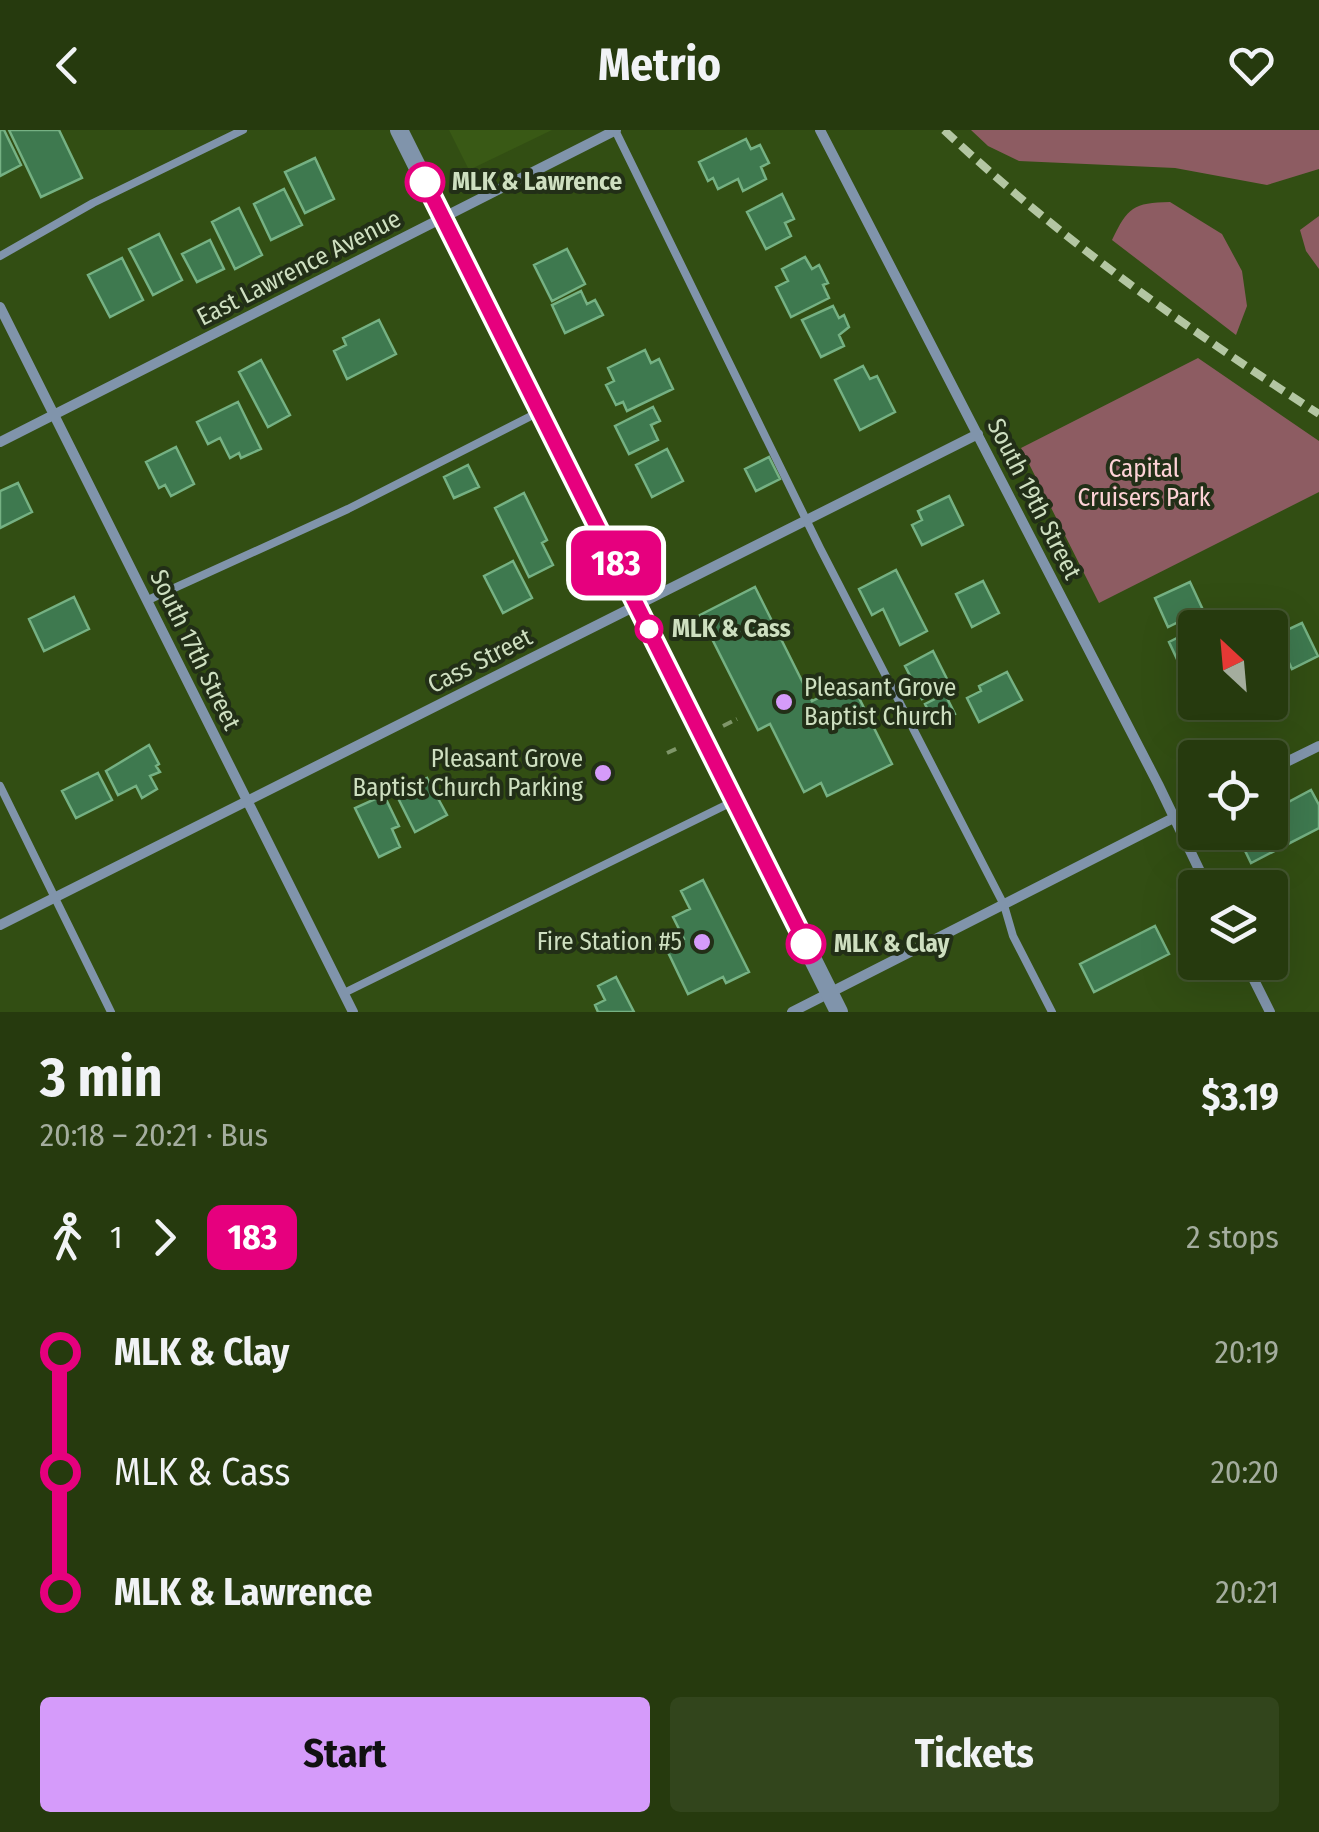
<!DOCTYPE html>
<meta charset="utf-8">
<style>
body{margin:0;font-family:"Fira Sans Condensed",sans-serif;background:#32451c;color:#f1f3f6;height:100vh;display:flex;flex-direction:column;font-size:38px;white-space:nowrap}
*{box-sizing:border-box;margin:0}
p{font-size:32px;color:#a4ad9e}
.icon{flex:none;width:55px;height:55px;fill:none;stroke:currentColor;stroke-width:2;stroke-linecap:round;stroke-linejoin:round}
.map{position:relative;height:882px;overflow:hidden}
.details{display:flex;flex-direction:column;background:#263a0e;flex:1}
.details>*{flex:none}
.badge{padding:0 20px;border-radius:15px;font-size:35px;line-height:65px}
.needle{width:65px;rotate:334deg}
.controls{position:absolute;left:1178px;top:480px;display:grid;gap:20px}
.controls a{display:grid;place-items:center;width:110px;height:110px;border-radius:10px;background:#263a0e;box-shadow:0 10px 40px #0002,0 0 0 2px #42542e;font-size:50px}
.map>.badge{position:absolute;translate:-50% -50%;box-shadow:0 0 0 5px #fff}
.legs{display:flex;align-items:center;gap:15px;height:110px;padding:0 40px;font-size:32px}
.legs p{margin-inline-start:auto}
.head{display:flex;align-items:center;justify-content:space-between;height:170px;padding:0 40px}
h1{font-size:55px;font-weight:700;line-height:75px}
.button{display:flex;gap:20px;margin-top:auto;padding:20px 40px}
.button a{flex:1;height:115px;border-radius:10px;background:#d59bfa;color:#111;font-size:40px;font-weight:700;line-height:115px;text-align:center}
.button a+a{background:#32451c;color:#f1f3f6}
ul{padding:0 40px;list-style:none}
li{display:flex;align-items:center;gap:35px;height:120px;font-size:38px}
li i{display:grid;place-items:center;width:15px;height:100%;margin:0 12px;background:currentColor}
li i::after{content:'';width:25px;height:25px;margin:-12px;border:8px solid;border-radius:50%;background:#263a0e}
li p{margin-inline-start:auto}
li:first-child i{background:linear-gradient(#0000 50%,currentColor 0)}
li:last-child i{background:linear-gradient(currentColor 50%,#0000 0)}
header{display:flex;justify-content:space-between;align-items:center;height:130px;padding:0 40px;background:#263a0e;font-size:45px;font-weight:700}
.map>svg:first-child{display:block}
.built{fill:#395915}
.green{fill:#8d5c62}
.building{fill:#3e794f;stroke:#75b183;stroke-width:2.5}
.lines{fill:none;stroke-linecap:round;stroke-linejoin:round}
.path{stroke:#7f9669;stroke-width:4;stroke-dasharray:10 5;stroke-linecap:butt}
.service{stroke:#8094ab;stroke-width:8}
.minor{stroke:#8094ab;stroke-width:10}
.tertiary{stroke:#8094ab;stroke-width:18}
.rail{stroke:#b3c6a2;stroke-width:8;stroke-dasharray:15 8;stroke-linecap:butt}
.line-1-casing{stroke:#fff;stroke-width:22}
.line-1{stroke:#e6007e;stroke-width:15}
.stop-1-dot{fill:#fff;stroke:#e6007e;stroke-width:5}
.poi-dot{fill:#d59bfa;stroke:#222f17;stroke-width:4}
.labels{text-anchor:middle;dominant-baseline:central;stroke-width:8;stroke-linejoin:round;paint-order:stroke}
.stop-label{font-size:25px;font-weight:bold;fill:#cedfc0;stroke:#222f17;text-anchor:start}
.street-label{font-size:25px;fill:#cedfc0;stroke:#222f17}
.park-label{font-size:25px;fill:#fdd2d6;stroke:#222f17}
.poi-label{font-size:25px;fill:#cedfc0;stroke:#222f17;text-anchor:end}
</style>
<header><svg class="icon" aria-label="back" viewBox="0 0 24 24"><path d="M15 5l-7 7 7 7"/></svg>Metrio<svg class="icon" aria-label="heart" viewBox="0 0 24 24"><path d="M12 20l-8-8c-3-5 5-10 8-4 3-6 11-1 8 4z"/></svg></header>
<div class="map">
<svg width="1319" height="882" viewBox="0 0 1319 882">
<rect width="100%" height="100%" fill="#324e13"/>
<path class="built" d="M 449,0 L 552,0 L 469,40 Z"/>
<path class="green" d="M 971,0 L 1319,0 L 1319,39 L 1267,55 L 1175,38 L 1019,31 L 988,16 Z
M 1170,72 L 1222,104 L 1242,141 L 1247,176 L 1236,205 L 1112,110 C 1128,77 1133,73 1170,72 Z
M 1319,86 L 1319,139 L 1306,121 L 1300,100 Z
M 1198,228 L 1319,311 L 1319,362 L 1099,473 L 1021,318 Z"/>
<path class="building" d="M 0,0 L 4,0 L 21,35 L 0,46 Z
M 9,0 L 59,0 L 82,48 L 41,67 Z
M 746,9 L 751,19 L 760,15 L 769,33 L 761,37 L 766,49 L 743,61 L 738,49 L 718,59 L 713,48 L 708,51 L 699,32 Z
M 315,28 L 334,69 L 305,83 L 285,42 Z
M 284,59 L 302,95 L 271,110 L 254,74 Z
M 782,64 L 794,89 L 785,93 L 791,106 L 766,119 L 747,82 Z
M 239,78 L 262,125 L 235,139 L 212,92 Z
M 159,104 L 182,150 L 153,165 L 129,119 Z
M 210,110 L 224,139 L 197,152 L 182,124 Z
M 567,119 L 585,154 L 552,171 L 534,135 Z
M 805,127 L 812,139 L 819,135 L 828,153 L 823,155 L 829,168 L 791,187 L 776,157 L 788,151 L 782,139 Z
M 122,128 L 143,170 L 110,187 L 88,145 Z
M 581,161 L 587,174 L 595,170 L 603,185 L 565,203 L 552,175 Z
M 833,176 L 839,188 L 844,185 L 849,197 L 839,205 L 844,216 L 821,227 L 802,190 Z
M 379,190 L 396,224 L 347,249 L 334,221 L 346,215 L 343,208 Z
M 645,220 L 651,233 L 659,229 L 673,259 L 627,281 L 623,272 L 616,275 L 606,255 L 614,251 L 608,238 Z
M 261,230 L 290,285 L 268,297 L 239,242 Z
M 863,236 L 870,249 L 877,246 L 895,282 L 860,300 L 835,250 Z
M 238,272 L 261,319 L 241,328 L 239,323 L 230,328 L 220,308 L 208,314 L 197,292 Z
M 653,277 L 660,291 L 651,295 L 658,310 L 629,324 L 615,296 Z
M 176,317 L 194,354 L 171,366 L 165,355 L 159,358 L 146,332 Z
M 667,319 L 683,351 L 652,367 L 636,335 Z
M 769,327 L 780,349 L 756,361 L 745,339 Z
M 468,335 L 479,357 L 454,368 L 444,347 Z
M 18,353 L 32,382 L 0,398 L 0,361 Z
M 524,363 L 547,410 L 542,413 L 553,435 L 529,447 L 495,378 Z
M 949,366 L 963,395 L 922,415 L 912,395 L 922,390 L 918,381 Z
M 513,431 L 532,468 L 503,483 L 484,446 Z
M 896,440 L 927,501 L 900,515 L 883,479 L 872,485 L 859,459 Z
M 983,451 L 999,483 L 972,497 L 956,464 Z
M 1190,452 L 1203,480 L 1168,497 L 1155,468 Z
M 755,457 L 812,571 L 851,552 L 892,634 L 827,666 L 821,653 L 804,662 L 770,594 L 758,600 L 700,485 Z
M 74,467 L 89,499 L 44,521 L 29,489 Z
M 1227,485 L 1233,498 L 1199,498 Z
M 1302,493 L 1318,526 L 1292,539 L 1276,505 Z
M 1195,499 L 1195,536 L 1183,542 L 1169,512 Z
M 933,521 L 950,555 L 922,569 L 905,536 Z
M 1007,542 L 1022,570 L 979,592 L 967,568 L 981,561 L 979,556 Z
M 945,564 L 955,584 L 935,594 L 925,574 Z
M 149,615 L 159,634 L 156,636 L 160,642 L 150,646 L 157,659 L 142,668 L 136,656 L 118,665 L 106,641 Z
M 98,643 L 112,670 L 76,688 L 62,661 Z
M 427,648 L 447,685 L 415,702 L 396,664 Z
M 1311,660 L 1319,675 L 1319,698 L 1251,733 L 1236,702 L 1270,702 L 1270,682 Z
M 384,665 L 399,696 L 392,699 L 400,717 L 379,727 L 355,678 Z
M 703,750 L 749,842 L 726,853 L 723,847 L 688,864 L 666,818 L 684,809 L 673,787 L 690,779 L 681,761 Z
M 1155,796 L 1169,824 L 1094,862 L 1080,834 Z
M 616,847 L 634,882 L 598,882 L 595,875 L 605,870 L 598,856 Z"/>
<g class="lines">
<path class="path" d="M 723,596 L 737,589
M 667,623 L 680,617"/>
<path class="service" d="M 615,0 L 820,418 L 1004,775 L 1013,806 L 1052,882
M 0,126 L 93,73 L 243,0
M 148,470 L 348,379 L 537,283
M 0,656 L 111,882
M 344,863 L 734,671"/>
<path class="minor" d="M 820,0 L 1158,654 L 1208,758
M 0,177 L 353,882
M 0,312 L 616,0
M 1270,640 L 1319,616
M 0,795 L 978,304
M 1245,832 L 1270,882
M 792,882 L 1195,677"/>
<path class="tertiary" d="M 399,0 L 839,882"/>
<path class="rail" d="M 944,0 C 1059,108 1187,199 1319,284"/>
</g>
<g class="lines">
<defs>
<path id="line-1" d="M 425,52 L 806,814"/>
</defs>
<use href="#line-1" class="line-1-casing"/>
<use href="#line-1" class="line-1"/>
</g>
<g class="stop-1-dot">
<circle cx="425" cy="52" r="18"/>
<circle cx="649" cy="499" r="12"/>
<circle cx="806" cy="814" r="18"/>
</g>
<g class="poi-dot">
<circle cx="784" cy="572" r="10"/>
<circle cx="603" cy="643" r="10"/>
<circle cx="702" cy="812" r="10"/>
</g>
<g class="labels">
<g class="stop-label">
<text x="452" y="52">MLK &amp; Lawrence</text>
<text x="672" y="499">MLK &amp; Cass</text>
<text x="834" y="814">MLK &amp; Clay</text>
</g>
<g class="street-label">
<text transform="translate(299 138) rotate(-27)">East Lawrence Avenue</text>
<text transform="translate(1034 369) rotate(63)">South 19th Street</text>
<text transform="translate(195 520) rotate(64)">South 17th Street</text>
<text transform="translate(480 531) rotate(-27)">Cass Street</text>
</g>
<g class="park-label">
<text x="1144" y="339">Capital<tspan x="1144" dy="29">Cruisers Park</tspan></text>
</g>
<g class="poi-label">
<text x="804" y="558" text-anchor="start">Pleasant Grove<tspan x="804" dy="29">Baptist Church</tspan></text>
<text x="583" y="629">Pleasant Grove<tspan x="583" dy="29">Baptist Church Parking</tspan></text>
<text x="682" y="812">Fire Station #5</text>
</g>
</g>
</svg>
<div class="controls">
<a><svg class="needle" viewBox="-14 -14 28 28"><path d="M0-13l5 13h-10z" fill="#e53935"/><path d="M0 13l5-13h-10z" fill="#a4ad9e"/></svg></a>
<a><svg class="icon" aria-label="locate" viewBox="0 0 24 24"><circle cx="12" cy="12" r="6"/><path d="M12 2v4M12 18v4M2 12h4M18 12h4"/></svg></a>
<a><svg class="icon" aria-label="layers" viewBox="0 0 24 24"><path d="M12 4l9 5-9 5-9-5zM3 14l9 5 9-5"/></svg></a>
</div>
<b class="badge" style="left:616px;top:433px;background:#e6007e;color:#fff">183</b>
</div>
<section class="details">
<div class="head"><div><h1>3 min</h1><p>20:18 – 20:21 · Bus</p></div><b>$3.19</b></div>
<div class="legs"><svg class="icon" aria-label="walk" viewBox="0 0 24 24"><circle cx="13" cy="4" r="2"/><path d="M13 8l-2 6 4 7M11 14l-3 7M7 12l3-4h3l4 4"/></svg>1<svg class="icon" aria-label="forward" viewBox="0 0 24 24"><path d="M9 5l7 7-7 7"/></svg><b class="badge" style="background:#e6007e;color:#fff">183</b><p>2 stops</p></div>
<ul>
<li><i style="color:#e6007e"></i><b>MLK &amp; Clay</b><p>20:19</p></li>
<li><i style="color:#e6007e"></i><span>MLK &amp; Cass</span><p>20:20</p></li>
<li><i style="color:#e6007e"></i><b>MLK &amp; Lawrence</b><p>20:21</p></li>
</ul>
<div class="button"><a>Start</a><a>Tickets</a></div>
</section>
